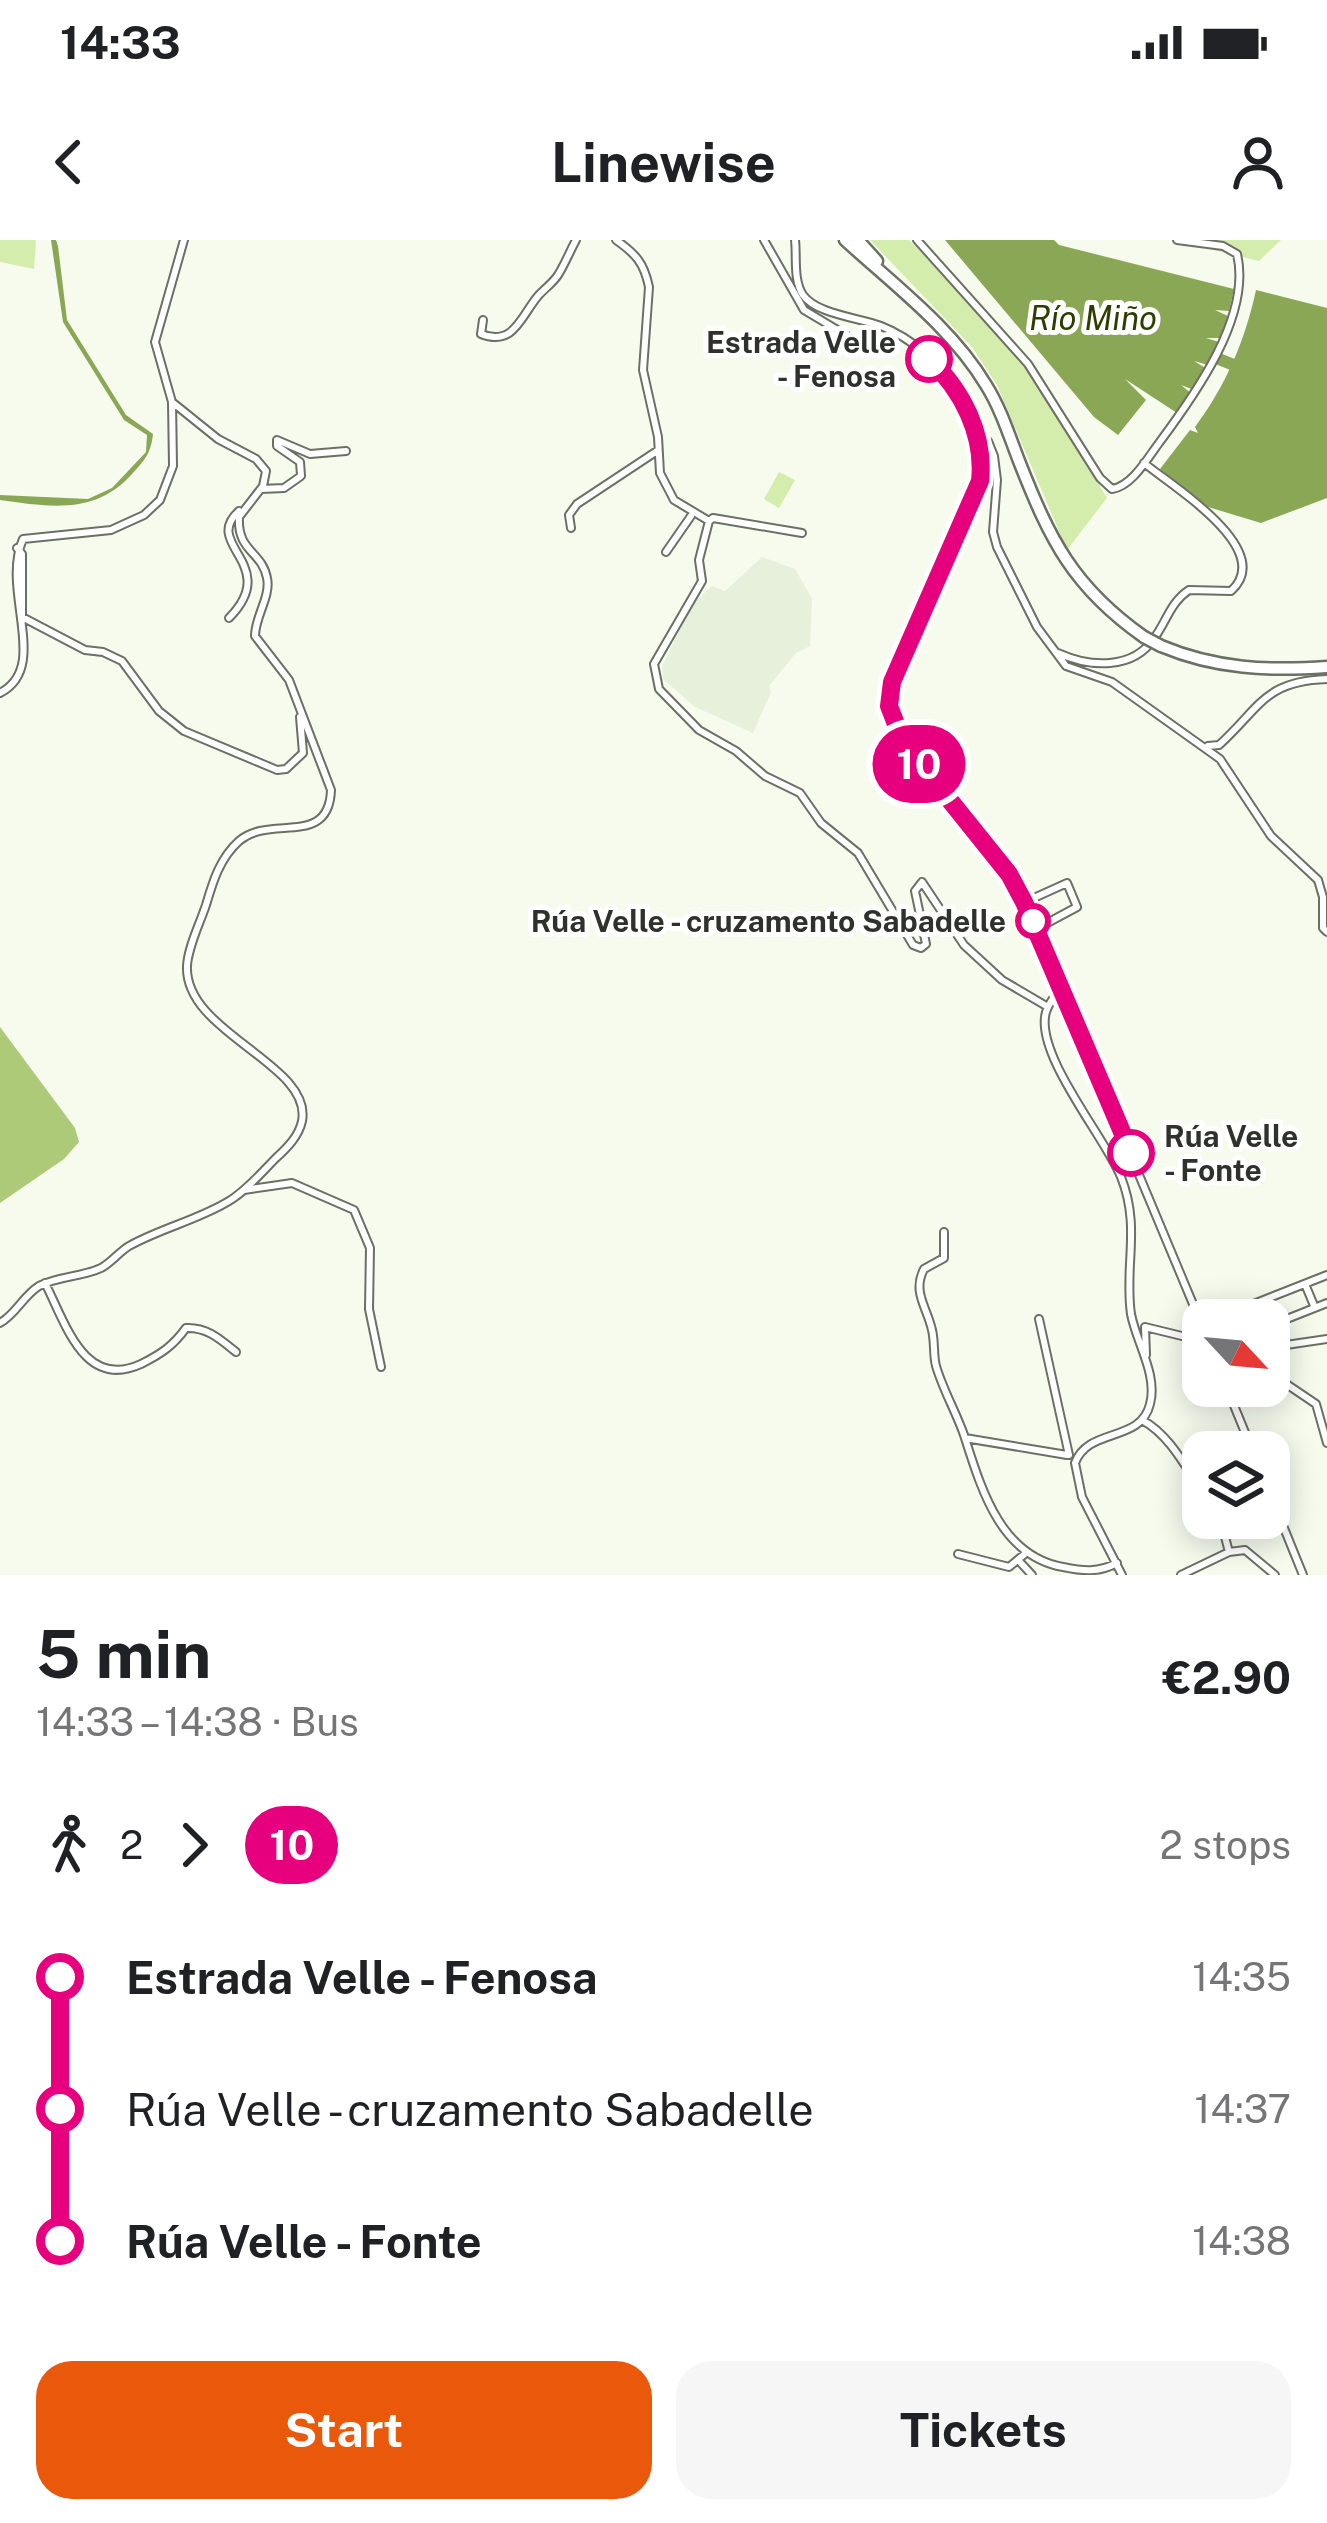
<!DOCTYPE html>
<meta charset="utf-8">
<style>
body{margin:0;font-family:"Public Sans",sans-serif;background:#f6f6f6;color:#202124;height:100vh;display:flex;flex-direction:column;font-size:45px;white-space:nowrap}
*{box-sizing:border-box;margin:0}
p{font-size:39px;color:#757577}
.icon{flex:none;width:66px;height:66px;fill:none;stroke:currentColor;stroke-width:2;stroke-linecap:round;stroke-linejoin:round}
.map{position:relative;height:1335px;overflow:hidden}
.sheet{display:flex;flex-direction:column;background:#fff;flex:1}
.sheet>*{flex:none}
.badge{padding:0 24px;border-radius:39px;font-size:42px;line-height:78px}
.needle{width:78px;rotate:116deg}
.buttons{position:absolute;left:1182px;top:1059px;display:grid;gap:24px}
.buttons a{display:grid;place-items:center;width:108px;height:108px;border-radius:24px;background:#fff;box-shadow:0 6px 30px #0003;font-size:60px}
.map>.badge{position:absolute;translate:-50% -50%;box-shadow:0 0 0 6px #fff}
.legs{display:flex;align-items:center;gap:18px;height:132px;padding:0 36px;font-size:39px}
.legs p{margin-inline-start:auto}
.head{display:flex;align-items:center;justify-content:space-between;height:204px;padding:0 36px}
h1{font-size:66px;font-weight:700;line-height:90px}
.button{display:flex;gap:24px;margin-top:auto;padding:24px 36px}
.button a{flex:1;height:138px;border-radius:36px;background:#ea580c;color:#fff;font-size:48px;font-weight:700;line-height:138px;text-align:center}
.button a+a{background:#f6f6f6;color:#202124}
ul{padding:0 36px;list-style:none}
li{display:flex;align-items:center;gap:42px;height:132px;font-size:45px}
li i{display:grid;place-items:center;width:18px;height:100%;margin:0 15px;background:currentColor}
li i::after{content:'';width:30px;height:30px;margin:-15px;border:9px solid;border-radius:50%;background:#fff}
li p{margin-inline-start:auto}
li:first-child i{background:linear-gradient(#0000 50%,currentColor 0)}
li:last-child i{background:linear-gradient(currentColor 50%,#0000 0)}
.status{display:flex;justify-content:space-between;align-items:center;height:84px;padding:0 60px;background:#fff;direction:ltr}
.status svg{height:33px;fill:currentColor}
header{display:flex;justify-content:space-between;align-items:center;height:156px;padding:0 36px;background:#fff;font-size:54px;font-weight:700}
.map>svg:first-child{display:block}
.built{fill:#e7f0db}
.green{fill:#d4edad}
.forest{fill:#acca77}
.water{fill:#8aa755}
.lines{fill:none;stroke-linecap:round;stroke-linejoin:round}
.river{stroke:#8aa755;stroke-width:12}
.minor-casing{stroke:#6b6f64;stroke-width:10}
.highway-casing{stroke:#6b6f64;stroke-width:15}
.minor{stroke:#fff;stroke-width:6}
.highway{stroke:#fff;stroke-width:10}
.highway-bridge-casing{stroke:#6b6f64;stroke-width:15;stroke-linecap:butt}
.highway-bridge{stroke:#fff;stroke-width:10}
.line-1-casing{stroke:#fff;stroke-width:27}
.line-1{stroke:#e6007e;stroke-width:18}
.stop-1-dot{fill:#fff;stroke:#e6007e;stroke-width:6}
.labels{text-anchor:middle;dominant-baseline:central;stroke-width:10;stroke-linejoin:round;paint-order:stroke}
.stop-label{font-size:30px;font-weight:bold;fill:#2f312d;stroke:#fff;text-anchor:end}
.water-label{font-size:33px;font-style:italic;fill:#2d3f00;stroke:#fff}
</style>
<div class="status"><b>14:33</b><svg viewBox="0 0 49 12"><path d="M0 12V9h3v3zM5 12V6h3v6zM10 12V3h3v9zM15 12V0h3v12zM26 1h20v11H26zM47 4h2v5h-2z"/></svg></div>
<header><svg class="icon" aria-label="back" viewBox="0 0 24 24"><path d="M15 5l-7 7 7 7"/></svg>Linewise<svg class="icon" aria-label="person" viewBox="0 0 24 24"><circle cx="12" cy="8" r="4"/><path d="M4 21q1-7 8-7t8 7"/></svg></header>
<div class="map">
<svg width="1327" height="1335" viewBox="0 0 1327 1335">
<rect width="100%" height="100%" fill="#f6fbee"/>
<path class="built" d="M 762,317 L 795,329 L 812,359 L 810,406 L 796,413 L 769,446 L 771,452 L 753,493 L 695,467 L 663,439 L 662,426 L 693,364 L 712,346 L 725,351 Z"/>
<path class="green" d="M 0,0 L 36,0 L 34,29 L 0,22 Z
M 870,0 L 909,0 L 985,75 L 1023,118 L 1107,258 L 1067,310 L 997,145 L 972,107 Z
M 1173,0 L 1281,0 L 1259,21 Z
M 779,232 L 795,240 L 779,268 L 764,259 Z"/>
<path class="forest" d="M 0,787 L 75,888 L 79,902 L 64,919 L 0,963 Z"/>
<path class="water" d="M 51,0 L 56,0 L 58,6 L 67,80 L 126,175 L 153,194 C 151,213 145,220 132,234 C 95,275 51,267 0,260 L 0,255 L 88,259 L 112,248 L 146,212 L 147,195 L 124,180 L 63,82 Z
M 945,0 L 1054,0 L 1059,5 L 1234,49 L 1229,71 L 1215,70 L 1228,76 L 1220,98 L 1206,98 L 1219,102 L 1208,125 L 1194,121 L 1207,129 L 1194,150 L 1181,145 L 1192,154 L 1177,173 L 1125,139 L 1146,160 L 1118,195 L 1094,177 Z
M 1256,50 L 1327,68 L 1327,258 L 1261,283 L 1208,267 L 1160,229 L 1190,190 L 1198,193 L 1195,187 C 1226,145 1245,101 1256,50 Z"/>
<g class="lines">
<path class="river" d="M 1204,113 L 1246,130"/>
<defs>
<path id="minor" d="M 616,0 C 636,14 644,23 649,47 L 643,130 L 658,197 L 660,233 L 674,260 L 709,281 L 713,278 L 802,293
M 764,0 L 804,70 L 856,101
M 795,0 C 797,17 793,40 803,55 C 816,74 860,78 881,86 C 942,110 993,184 978,251 L 892,442 C 874,508 993,603 1025,662 L 1203,1088
M 917,0 L 1028,124 L 1100,238 L 1112,249 C 1132,246 1147,219 1159,203 C 1194,156 1252,76 1237,14 L 1223,6 L 1177,0
M 483,80 L 481,94 C 514,107 521,76 538,56 C 544,49 553,43 558,35 C 565,24 570,11 576,0
M 975,192 L 988,201 L 994,216 L 997,240 L 993,292 L 997,307 L 1037,387 L 1066,426 L 1112,442 L 1220,519 L 1271,596 L 1318,640 L 1323,657 L 1323,688 L 1327,692
M 261,249 L 284,248 L 301,236 L 300,222 L 277,206 L 277,200 L 310,214 L 346,211
M 709,281 L 699,320 L 702,341 L 654,424 L 659,449 L 699,490 L 736,511 L 765,536 L 800,553 L 821,583 L 858,613 L 913,705 L 921,708 L 926,704 L 915,651 L 922,642 L 964,705 L 1002,740 L 1048,767
M 571,288 L 569,275 L 577,264 L 657,211
M 17,308 L 22,314 L 22,377 L 85,410 L 103,412 L 122,421 L 159,471 L 184,491 L 277,530 L 286,529 L 303,513 L 300,477
M 666,312 L 691,276
M 229,378 C 282,324 201,305 239,271
M 1058,413 C 1089,427 1133,431 1155,397 C 1167,380 1171,362 1189,350 L 1231,351 C 1277,310 1172,246 1144,223
M 0,453 C 51,427 0,351 23,299 L 111,290 L 144,275 L 160,260 L 173,226 L 172,162 L 155,102 L 184,0
M 1208,506 L 1219,505 C 1260,468 1264,441 1327,439
M 1025,662 L 1067,643 L 1077,667 L 1036,689
M 1061,748 C 1055,755 1049,763 1046,772 C 1034,814 1105,897 1121,937 C 1141,987 1124,1026 1131,1074 C 1136,1102 1158,1135 1150,1164 C 1141,1203 1088,1187 1075,1223 L 1082,1257 L 1122,1335
M 244,950 L 292,943 L 354,970 L 370,1008 L 369,1069 L 381,1127
M 944,992 L 944,1018 L 924,1029 C 912,1052 927,1067 932,1090 C 935,1102 933,1115 936,1126 C 943,1150 956,1172 964,1195 C 981,1248 1000,1316 1063,1327 C 1083,1331 1098,1333 1117,1323
M 45,1043 C 66,1084 84,1150 141,1124 C 161,1114 173,1106 186,1088 C 207,1087 220,1099 236,1112
M 1305,1044 L 1315,1068
M 1039,1079 L 1069,1215
M 1213,1080 L 1327,1035
M 0,1083 C 16,1074 23,1056 39,1046 C 58,1036 82,1037 101,1028 C 111,1023 119,1012 129,1006 C 161,988 198,980 229,961 C 246,951 262,932 276,918 C 287,908 299,896 302,881 C 313,824 184,793 187,726 C 188,707 200,683 206,665 C 213,641 220,618 239,601 C 270,574 329,608 331,550 L 289,440 L 255,396 C 255,376 271,357 267,338 C 262,311 237,312 239,277 L 263,246 L 266,231 L 256,219 L 218,199 L 172,162
M 1269,1086 L 1327,1063
M 1146,1115 L 1145,1087 L 1186,1097 L 1203,1087
M 1270,1124 L 1276,1137 L 1316,1164 L 1327,1203
M 1269,1125 L 1286,1105 L 1327,1099
M 1226,1146 L 1253,1212
M 1142,1180 C 1170,1195 1186,1228 1203,1253
M 965,1198 L 1067,1215
M 1269,1251 L 1303,1335
M 1220,1278 L 1229,1312
M 958,1314 L 1009,1327 L 1026,1313
M 1019,1321 L 1032,1335
M 1181,1335 L 1229,1312 L 1245,1310 L 1275,1335"/>
<path id="highway" d="M 845,0 C 894,45 952,88 986,145 C 1001,169 1009,195 1019,221 C 1050,300 1073,347 1144,397
M 858,0 L 877,21
M 1161,406 C 1216,429 1268,431 1327,427"/>
</defs>
<use href="#minor" class="minor-casing"/>
<use href="#highway" class="highway-casing"/>
<use href="#minor" class="minor"/>
<use href="#highway" class="highway"/>
<defs>
<path id="highway-bridge" d="M 1144,397 L 1161,406"/>
</defs>
<use href="#highway-bridge" class="highway-bridge-casing"/>
<use href="#highway-bridge" class="highway-bridge"/>
</g>
<g class="lines">
<defs>
<path id="line-1" d="M 929,119 C 962,150 985,194 980,241 L 892,442 L 889,466 L 903,502 L 1009,634 L 1024,662 L 1131,913"/>
</defs>
<use href="#line-1" class="line-1-casing"/>
<use href="#line-1" class="line-1"/>
</g>
<g class="stop-1-dot">
<circle cx="929" cy="119" r="21"/>
<circle cx="1033" cy="681" r="15"/>
<circle cx="1131" cy="913" r="21"/>
</g>
<g class="labels">
<g class="stop-label">
<text x="896" y="102">Estrada Velle<tspan x="896" dy="34">- Fenosa</tspan></text>
<text x="1006" y="681">Rúa Velle - cruzamento Sabadelle</text>
<text x="1164" y="896" text-anchor="start">Rúa Velle<tspan x="1164" dy="34">- Fonte</tspan></text>
</g>
<g class="water-label">
<text x="1093" y="78">Río Miño</text>
</g>
</g>
</svg>
<div class="buttons">
<a><svg class="needle" viewBox="-14 -14 28 28"><path d="M0-13l5 13h-10z" fill="#e53935"/><path d="M0 13l5-13h-10z" fill="#757577"/></svg></a>
<a><svg class="icon" aria-label="layers" viewBox="0 0 24 24"><path d="M12 4l9 5-9 5-9-5zM3 14l9 5 9-5"/></svg></a>
</div>
<b class="badge" style="left:919px;top:524px;background:#e6007e;color:#fff">10</b>
</div>
<section class="sheet">
<div class="head"><div><h1>5 min</h1><p>14:33 – 14:38 · Bus</p></div><b>€2.90</b></div>
<div class="legs"><svg class="icon" aria-label="walk" viewBox="0 0 24 24"><circle cx="13" cy="4" r="2"/><path d="M13 8l-2 6 4 7M11 14l-3 7M7 12l3-4h3l4 4"/></svg>2<svg class="icon" aria-label="forward" viewBox="0 0 24 24"><path d="M9 5l7 7-7 7"/></svg><b class="badge" style="background:#e6007e;color:#fff">10</b><p>2 stops</p></div>
<ul>
<li><i style="color:#e6007e"></i><b>Estrada Velle - Fenosa</b><p>14:35</p></li>
<li><i style="color:#e6007e"></i><span>Rúa Velle - cruzamento Sabadelle</span><p>14:37</p></li>
<li><i style="color:#e6007e"></i><b>Rúa Velle - Fonte</b><p>14:38</p></li>
</ul>
<div class="button"><a>Start</a><a>Tickets</a></div>
</section>
